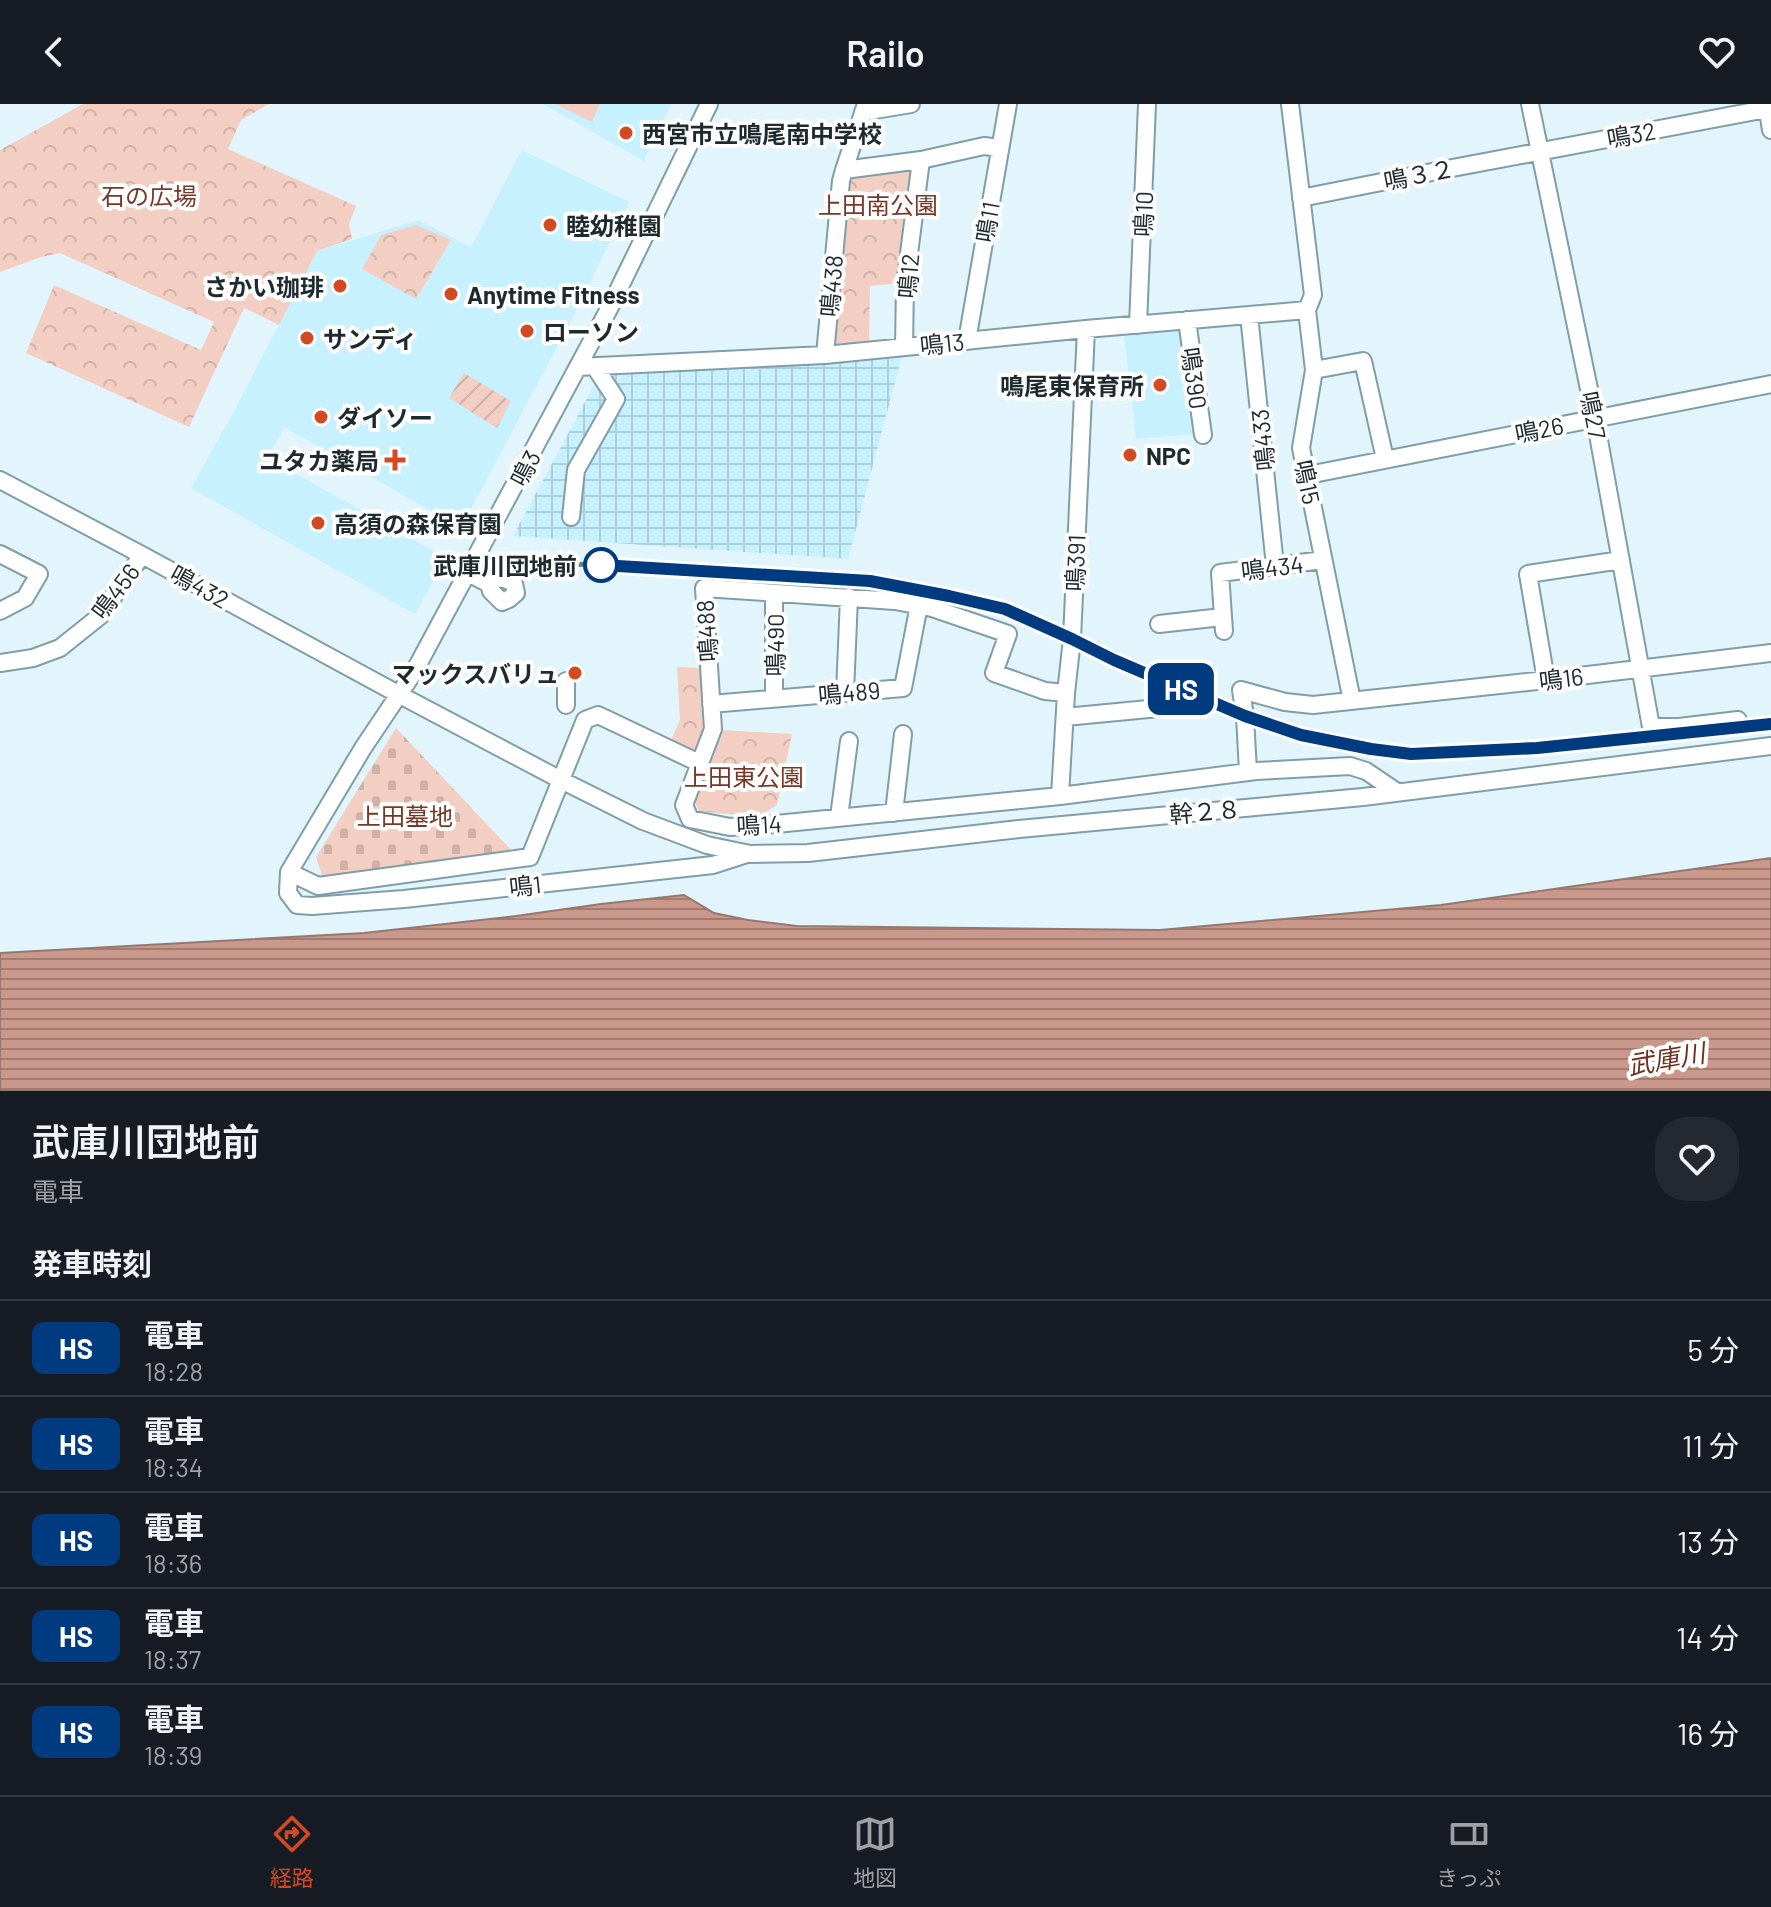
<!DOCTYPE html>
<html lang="ja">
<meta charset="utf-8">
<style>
body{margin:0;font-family:Barlow,"Noto Sans JP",sans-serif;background:#242831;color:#f1f3f6;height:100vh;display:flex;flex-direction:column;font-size:30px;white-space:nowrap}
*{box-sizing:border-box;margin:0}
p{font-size:26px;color:#9ea1a6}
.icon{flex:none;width:44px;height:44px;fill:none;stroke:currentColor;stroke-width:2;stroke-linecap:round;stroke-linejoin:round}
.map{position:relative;height:987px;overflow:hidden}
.sheet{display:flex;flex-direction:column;background:#171b24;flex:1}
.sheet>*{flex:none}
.badge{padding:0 16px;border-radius:12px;font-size:28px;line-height:52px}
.map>.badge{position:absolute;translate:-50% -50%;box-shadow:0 0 0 4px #fff}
h2{padding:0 32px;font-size:30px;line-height:72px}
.round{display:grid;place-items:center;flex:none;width:84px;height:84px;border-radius:32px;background:#242831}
.overview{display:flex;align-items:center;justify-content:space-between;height:136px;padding:0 32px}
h1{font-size:38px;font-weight:600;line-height:60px}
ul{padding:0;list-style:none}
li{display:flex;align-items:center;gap:24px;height:96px;padding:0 32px;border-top:2px solid #363941}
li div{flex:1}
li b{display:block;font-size:30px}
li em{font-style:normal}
li .badge{min-width:88px;font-weight:700;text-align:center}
header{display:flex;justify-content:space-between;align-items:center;height:104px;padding:0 32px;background:#171b24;font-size:36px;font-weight:600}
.tabs{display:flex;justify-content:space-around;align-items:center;height:112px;border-top:2px solid #363941;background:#171b24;font-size:22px;color:#9ea1a6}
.tabs a{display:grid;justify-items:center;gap:4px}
.tabs .current{color:#d24922}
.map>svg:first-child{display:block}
.built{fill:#c8f1ff}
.industrial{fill:url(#industrial-grid)}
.forest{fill:url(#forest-crowns)}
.cemetery{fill:url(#cemetery-stones)}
.garden{fill:url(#garden-furrows)}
.pitch{fill:#f3cec3}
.water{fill:url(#water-rules);stroke:#96776e;stroke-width:2}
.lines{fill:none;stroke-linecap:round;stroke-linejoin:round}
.minor-casing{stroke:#809ea8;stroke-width:20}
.minor{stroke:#fff;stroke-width:16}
.rail{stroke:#6d7c81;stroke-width:5;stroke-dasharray:10 10;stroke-linecap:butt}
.line-casing{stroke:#fff;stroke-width:18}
.line{stroke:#003b80;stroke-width:12}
.poi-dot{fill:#d24922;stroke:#fff;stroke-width:3}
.stop-dot{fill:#fff;stroke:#003b80;stroke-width:4}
.labels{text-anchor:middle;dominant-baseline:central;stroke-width:8;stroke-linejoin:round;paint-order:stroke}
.poi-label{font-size:24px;font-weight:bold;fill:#1e2a2e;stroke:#fff;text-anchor:start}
.street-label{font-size:24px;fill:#1e2a2e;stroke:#fff}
.park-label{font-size:24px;fill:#773726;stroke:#fff}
.stop-label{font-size:24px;font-weight:bold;fill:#1e2a2e;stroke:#fff;text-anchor:end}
.water-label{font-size:26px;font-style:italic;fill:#703020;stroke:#fff}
</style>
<header><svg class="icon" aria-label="back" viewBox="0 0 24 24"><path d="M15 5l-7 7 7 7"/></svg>Railo<svg class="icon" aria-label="heart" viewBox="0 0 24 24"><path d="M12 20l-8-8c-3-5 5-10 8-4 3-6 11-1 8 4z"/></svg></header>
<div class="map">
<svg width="1771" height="987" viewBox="0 0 1771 987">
<defs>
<pattern id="industrial-grid" width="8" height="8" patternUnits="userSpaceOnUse" patternTransform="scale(2)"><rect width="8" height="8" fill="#c8f1ff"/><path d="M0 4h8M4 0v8" fill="none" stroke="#abcfdb"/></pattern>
<pattern id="forest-crowns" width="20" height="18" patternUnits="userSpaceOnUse" patternTransform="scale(2)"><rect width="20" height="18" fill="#f3cec3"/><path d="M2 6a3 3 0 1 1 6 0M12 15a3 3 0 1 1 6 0" fill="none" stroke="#d0b1a8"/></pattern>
<pattern id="cemetery-stones" width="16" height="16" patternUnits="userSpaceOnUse" patternTransform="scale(2)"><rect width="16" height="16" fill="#f3cec3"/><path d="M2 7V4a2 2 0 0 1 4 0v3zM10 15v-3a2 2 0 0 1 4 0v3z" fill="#d0b1a8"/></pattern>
<pattern id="garden-furrows" width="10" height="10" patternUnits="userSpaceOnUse" patternTransform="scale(2)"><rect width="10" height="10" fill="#f3cec3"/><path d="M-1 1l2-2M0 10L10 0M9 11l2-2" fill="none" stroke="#d0b1a8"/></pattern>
<pattern id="water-rules" width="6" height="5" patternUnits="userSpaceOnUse" patternTransform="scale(2)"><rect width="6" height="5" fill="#ca988a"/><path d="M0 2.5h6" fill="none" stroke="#a37c71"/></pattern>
</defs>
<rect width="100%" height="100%" fill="#e2f5fc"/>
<path class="built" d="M 543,0 L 671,0 L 644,57 Z
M 522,46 L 629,98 L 577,205 L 461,424 L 284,323 L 268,354 L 446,454 L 415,510 L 191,384 L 239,298 L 317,147 L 418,116 L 471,143 Z
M 1182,226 L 1197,330 L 1136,335 L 1124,232 Z"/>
<path class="industrial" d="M 902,252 L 848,455 L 513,432 L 600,270 Z"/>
<path class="forest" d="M 83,0 L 269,0 L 241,16 L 228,45 L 356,102 L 349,120 L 352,135 L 317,147 L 279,221 L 244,204 L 189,323 L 26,249 L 54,181 L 201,246 L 214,218 L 60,149 L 41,153 L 0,168 L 0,46 Z
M 918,60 L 900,179 L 870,182 L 869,241 L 830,246 L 847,69 Z
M 416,121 L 451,136 L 416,195 L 362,165 L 381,131 Z
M 677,563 L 703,564 L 708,625 L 697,651 L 670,639 L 680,616 Z
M 720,626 L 792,630 L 777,701 L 758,713 L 699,707 L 694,696 Z"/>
<path class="cemetery" d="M 396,624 L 515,750 L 324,777 L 316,753 Z"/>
<path class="garden" d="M 464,269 L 511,297 L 497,324 L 449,294 Z"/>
<path class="pitch" d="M 555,0 L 600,0 L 592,18 Z"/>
<path class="water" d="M 1771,754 L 1771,987 L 0,987 L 0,849 L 364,829 L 516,812 L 601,800 L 684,791 L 714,809 L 748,816 L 797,822 L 1160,826 L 1441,801 Z"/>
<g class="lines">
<defs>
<path id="minor" d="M 709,0 L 610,203 L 414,568 L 363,644 L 289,768 L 288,789 L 297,801 L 312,802 L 404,795 L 713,761 L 747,750
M 866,0 L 844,66 L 921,56 L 905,181 L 904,243
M 1290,0 L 1313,191 L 1307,206 L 1314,266 L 1301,344 L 1352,597
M 1530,0 L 1595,314 L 1651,623 L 1679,623 L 1738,616
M 1767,0 L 1771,26
M 863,8 L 911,0
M 921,56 L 984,42 L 1000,44
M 1301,94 L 1447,65 L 1771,4
M 1249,211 L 1275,462
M 1187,216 L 1203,331
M 1138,221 L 1147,0
M 967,237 L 1008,0
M 825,251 L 841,77 L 844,66
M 578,263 L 825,251 L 1086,225 L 1307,206
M 1314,266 L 1363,257 L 1385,355
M 1308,371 L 1771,280
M 0,376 L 142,451 L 398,590 L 561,676 L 643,717 L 707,741 L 750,750 L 808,749 L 1019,725 L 1363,693 L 1771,642
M 571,413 L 576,366 L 616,295 L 595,263
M 0,450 L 39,470 L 25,494 L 0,507
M 468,469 L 489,480 L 491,487 L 502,498 L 509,495 L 516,489 L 514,480 C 502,471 500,477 488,474 C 483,473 476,466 471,463
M 1159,520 L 1222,513
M 1224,527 L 1220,469 L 1323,456
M 0,559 L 33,554 L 60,544 L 100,512 L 142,451
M 1546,576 L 1528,470 L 1621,456
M 845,589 L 849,493
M 1066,589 L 1045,587 L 994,569 L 1008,530 L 932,504 L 895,497 L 704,484 L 713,625 L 684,701 L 690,715 L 730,723 L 776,720 L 1060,692 L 1256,667 L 1350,662 L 1366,667 L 1397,688
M 774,594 L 774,489
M 711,600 L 903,584 L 919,501
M 566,601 L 566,577
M 1065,613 L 1159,604
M 1248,668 L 1245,612 L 1241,586 L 1285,598 L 1313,601 L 1546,576 L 1771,549
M 1060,692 L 1066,589 L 1072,535 L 1086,225
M 894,709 L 903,630
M 839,713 L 849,637
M 289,768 L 318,782 L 530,753 L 585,616 L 598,611 L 699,659"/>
</defs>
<use href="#minor" class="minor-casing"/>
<use href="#minor" class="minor"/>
<path class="rail" d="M 517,458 L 601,461 L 870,477 L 949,492 L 1005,505 L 1072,535 L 1114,556 L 1245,612 L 1301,631 L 1371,645 L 1411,650 L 1537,644 L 1716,625 L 1771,621"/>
</g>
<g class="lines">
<defs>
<path id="line" d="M 601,461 L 870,477 L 949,492 L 1005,505 L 1072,535 L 1114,556 L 1245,612 L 1301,631 L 1371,645 L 1411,650 L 1537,644 L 1771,620"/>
</defs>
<use href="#line" class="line-casing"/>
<use href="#line" class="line"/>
</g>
<g class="poi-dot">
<circle cx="626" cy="29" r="8"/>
<circle cx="550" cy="121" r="8"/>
<circle cx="340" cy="182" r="8"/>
<circle cx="451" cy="190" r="8"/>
<circle cx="527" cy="227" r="8"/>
<circle cx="307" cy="234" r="8"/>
<circle cx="1160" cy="281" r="8"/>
<circle cx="321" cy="313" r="8"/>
<circle cx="1130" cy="351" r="8"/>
<path d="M391 344h8v8h8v8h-8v8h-8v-8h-8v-8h8z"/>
<circle cx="318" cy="419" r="8"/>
<circle cx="575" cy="569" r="8"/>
</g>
<circle class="stop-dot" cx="601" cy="461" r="16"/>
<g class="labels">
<g class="poi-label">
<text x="642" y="29">西宮市立鳴尾南中学校</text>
<text x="566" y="121">睦幼稚園</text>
<text x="324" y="182" text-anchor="end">さかい珈琲</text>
<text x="467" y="190">Anytime Fitness</text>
<text x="543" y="227">ローソン</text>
<text x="323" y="234">サンディ</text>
<text x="1144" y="281" text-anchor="end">鳴尾東保育所</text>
<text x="337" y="313">ダイソー</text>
<text x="1146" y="351">NPC</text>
<text x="379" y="356" text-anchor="end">ユタカ薬局</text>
<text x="334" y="419">高須の森保育園</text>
<text x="559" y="569" text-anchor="end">マックスバリュ</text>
</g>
<g class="street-label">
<text transform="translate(1631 30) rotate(-10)">鳴32</text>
<text transform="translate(1419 70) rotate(-11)">鳴３２</text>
<text transform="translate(1143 110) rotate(-88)">鳴10</text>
<text transform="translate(987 118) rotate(-80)">鳴11</text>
<text transform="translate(908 172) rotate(-85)">鳴12</text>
<text transform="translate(831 182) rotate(-85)">鳴438</text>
<text transform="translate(942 239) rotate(-6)">鳴13</text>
<text transform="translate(1195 274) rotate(82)">鳴390</text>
<text transform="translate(1594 311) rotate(79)">鳴27</text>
<text transform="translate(1539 325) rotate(-11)">鳴26</text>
<text transform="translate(1262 336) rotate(-96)">鳴433</text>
<text transform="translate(525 364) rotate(-62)">鳴3</text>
<text transform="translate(1308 378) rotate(78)">鳴15</text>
<text transform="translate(1075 459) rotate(-88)">鳴391</text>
<text transform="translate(1272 463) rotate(-7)">鳴434</text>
<text transform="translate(200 482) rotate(29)">鳴432</text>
<text transform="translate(115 487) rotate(-53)">鳴456</text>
<text transform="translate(706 527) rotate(-94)">鳴488</text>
<text transform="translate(774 541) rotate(-90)">鳴490</text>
<text transform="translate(1561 574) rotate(-7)">鳴16</text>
<text transform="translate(849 588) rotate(-5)">鳴489</text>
<text transform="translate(1205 707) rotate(-5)">幹２８</text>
<text transform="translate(759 720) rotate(-3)">鳴14</text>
<text transform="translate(525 781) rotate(-6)">鳴1</text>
</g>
<g class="park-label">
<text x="149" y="91">石の広場</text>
<text x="878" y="100">上田南公園</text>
<text x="744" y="672">上田東公園</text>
<text x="405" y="711">上田墓地</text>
</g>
<g class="stop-label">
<text x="577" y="461">武庫川団地前</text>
</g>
<g class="water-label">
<text transform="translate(1666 954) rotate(-10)">武庫川</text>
</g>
</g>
</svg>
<b class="badge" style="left:1181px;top:585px;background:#003b80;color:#fff">HS</b>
</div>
<section class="sheet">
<div class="overview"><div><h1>武庫川団地前</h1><p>電車</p></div><a class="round"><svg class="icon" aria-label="heart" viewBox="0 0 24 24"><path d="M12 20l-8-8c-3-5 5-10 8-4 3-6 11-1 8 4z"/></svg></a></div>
<h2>発車時刻</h2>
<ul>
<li><span class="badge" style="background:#003b80;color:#fff">HS</span><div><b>電車</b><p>18:28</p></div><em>5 分</em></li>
<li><span class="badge" style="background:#003b80;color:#fff">HS</span><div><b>電車</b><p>18:34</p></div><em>11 分</em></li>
<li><span class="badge" style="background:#003b80;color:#fff">HS</span><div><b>電車</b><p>18:36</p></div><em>13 分</em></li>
<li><span class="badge" style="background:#003b80;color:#fff">HS</span><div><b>電車</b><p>18:37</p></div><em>14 分</em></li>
<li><span class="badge" style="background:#003b80;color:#fff">HS</span><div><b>電車</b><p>18:39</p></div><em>16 分</em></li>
</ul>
</section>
<nav class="tabs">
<a class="current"><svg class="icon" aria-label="directions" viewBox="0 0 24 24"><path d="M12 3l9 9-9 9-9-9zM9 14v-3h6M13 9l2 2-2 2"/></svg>経路</a>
<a><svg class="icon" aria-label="map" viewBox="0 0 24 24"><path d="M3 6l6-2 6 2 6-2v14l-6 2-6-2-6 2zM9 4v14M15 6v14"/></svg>地図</a>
<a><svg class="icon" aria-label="tickets" viewBox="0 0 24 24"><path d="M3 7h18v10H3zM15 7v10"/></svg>きっぷ</a>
</nav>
